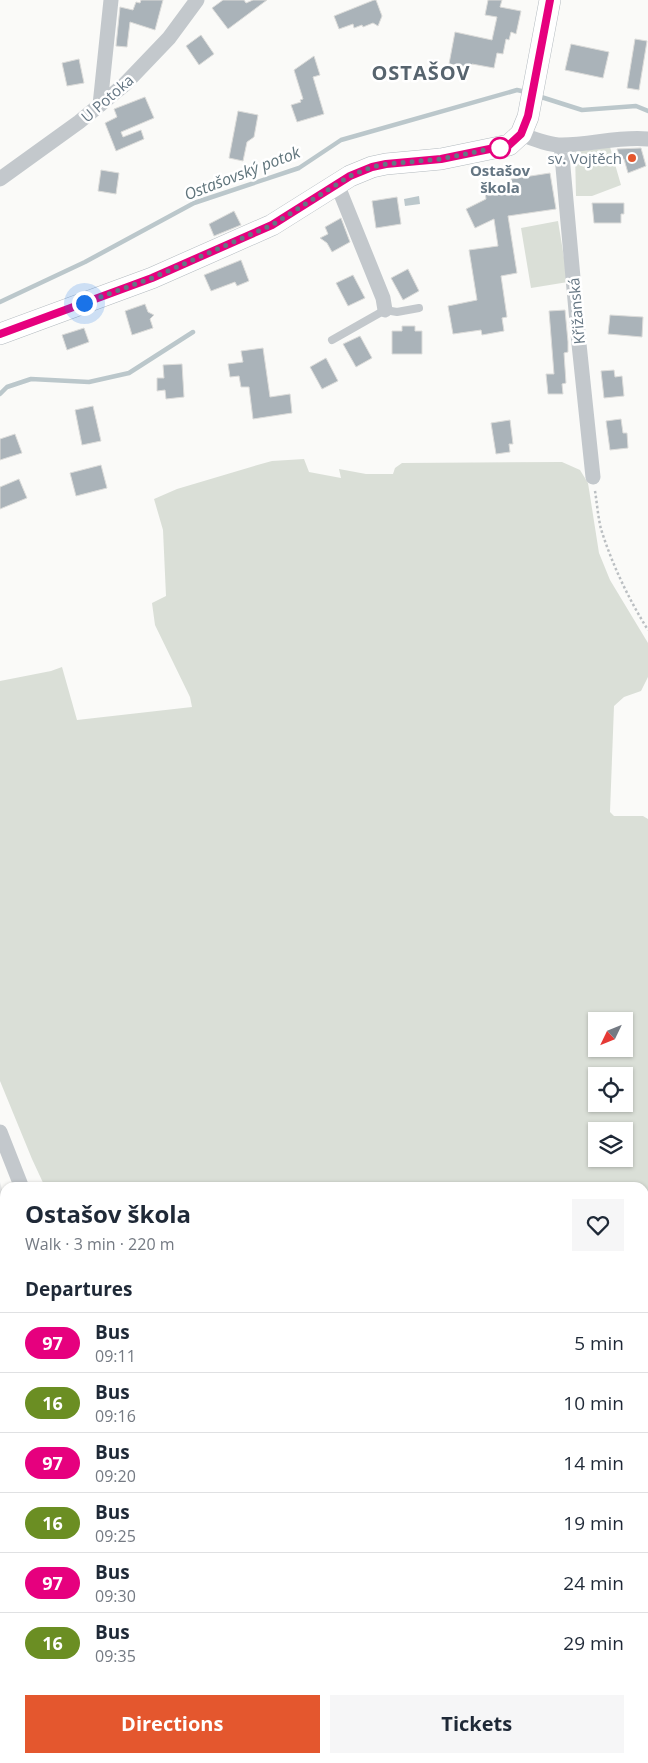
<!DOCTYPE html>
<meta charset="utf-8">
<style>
body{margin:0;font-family:"Open Sans",sans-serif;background:#f6f6f7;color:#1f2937;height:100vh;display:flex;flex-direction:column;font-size:19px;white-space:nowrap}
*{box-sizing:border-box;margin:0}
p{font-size:16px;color:#747a83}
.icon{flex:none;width:28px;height:28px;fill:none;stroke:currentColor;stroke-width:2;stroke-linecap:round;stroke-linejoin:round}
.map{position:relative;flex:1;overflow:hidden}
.side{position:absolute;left:0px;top:1182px;width:649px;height:581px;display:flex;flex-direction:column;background:#fff;border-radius:15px 15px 0 0;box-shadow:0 1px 4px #0004}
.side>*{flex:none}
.badge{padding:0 10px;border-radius:16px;font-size:18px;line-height:32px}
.needle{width:32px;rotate:227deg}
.controls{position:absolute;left:588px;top:1012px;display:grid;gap:10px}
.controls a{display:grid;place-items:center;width:45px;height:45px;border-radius:0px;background:#fff;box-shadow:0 1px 4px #0004;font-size:25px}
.you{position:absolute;width:25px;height:25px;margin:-12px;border:4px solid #fff;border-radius:50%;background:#1a73e8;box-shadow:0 0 0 8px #1a73e833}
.map>.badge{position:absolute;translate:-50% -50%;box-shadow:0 0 0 2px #fff}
h2{padding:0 25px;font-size:19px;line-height:45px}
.round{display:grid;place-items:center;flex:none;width:52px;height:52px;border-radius:0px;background:#f6f6f7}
.head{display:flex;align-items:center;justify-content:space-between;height:85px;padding:0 25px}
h1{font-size:24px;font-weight:700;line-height:38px}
.button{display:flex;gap:10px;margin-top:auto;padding:10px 25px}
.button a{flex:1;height:58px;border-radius:0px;background:#e4572e;color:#fff;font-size:20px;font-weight:700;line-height:58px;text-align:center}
.button a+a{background:#f6f6f7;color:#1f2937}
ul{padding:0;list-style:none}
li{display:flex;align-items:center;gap:15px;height:60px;padding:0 25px;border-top:1px solid #e0e1e3}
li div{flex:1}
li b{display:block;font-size:19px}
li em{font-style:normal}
li .badge{min-width:55px;font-weight:700;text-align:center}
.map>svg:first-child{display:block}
.built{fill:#e8e9e9}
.green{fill:#dadfd7;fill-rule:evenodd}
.water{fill:#bbc7cb}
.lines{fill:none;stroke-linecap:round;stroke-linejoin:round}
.stream{stroke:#bbc7cb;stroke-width:4.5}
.building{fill:#aab3b9;stroke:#dcdcda}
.secondary-casing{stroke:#b3babf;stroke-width:22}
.path{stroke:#bbbfc2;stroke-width:2.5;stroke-dasharray:2.5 2.5;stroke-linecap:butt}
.lane{stroke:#c3c8cc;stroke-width:8}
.street{stroke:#c3c8cc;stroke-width:15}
.secondary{stroke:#fff;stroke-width:21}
.line-casing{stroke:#fff;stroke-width:11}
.line{stroke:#e6007e;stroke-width:8}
.walk{stroke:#657683;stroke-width:5;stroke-dasharray:0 9}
.stop-dot{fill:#fff;stroke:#e6007e;stroke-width:2.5}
.poi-dot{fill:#e4572e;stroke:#fff;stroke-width:2}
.labels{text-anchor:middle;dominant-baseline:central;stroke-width:5;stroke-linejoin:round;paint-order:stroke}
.street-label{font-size:15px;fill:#657683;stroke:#fff}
.poi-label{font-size:15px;fill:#657683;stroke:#fff;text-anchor:end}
.stop-label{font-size:15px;font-weight:bold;fill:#657683;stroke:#fff}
.water-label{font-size:16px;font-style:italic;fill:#60757c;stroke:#fff}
.district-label{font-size:20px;font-weight:bold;letter-spacing:1px;fill:#57646e;stroke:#fff}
</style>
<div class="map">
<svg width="648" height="1763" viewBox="0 0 648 1763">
<rect width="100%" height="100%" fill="#fafaf8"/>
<path class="built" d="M 0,1182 L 5,1201 L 5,1318 L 0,1317 Z"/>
<path class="green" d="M 610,147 L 621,185 L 592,196 L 576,196 L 575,152 Z
M 558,221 L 568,282 L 531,288 L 521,228 Z
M 304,459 L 309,472 L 341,478 L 339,469 L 366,474 L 393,474 L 395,468 L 402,463 L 562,462 L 580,470 L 588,483 L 599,553 L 610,580 L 648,643 L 648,677 L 641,691 L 624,697 L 614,706 L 610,812 L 614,816 L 643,816 L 648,819 L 648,1435 L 644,1436 L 644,1188 L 45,1187 L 32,1159 L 0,1081 L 0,681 L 51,671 L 62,667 L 77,720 L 192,707 L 190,697 L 155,625 L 152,603 L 166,596 L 163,530 L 154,499 L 177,489 L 261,464 L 272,461 ZM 596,1021 L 624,1021 L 624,1049 L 596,1049 ZM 596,1076 L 624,1076 L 624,1104 L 596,1104 ZM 624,1131 L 624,1159 L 596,1159 L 596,1131 Z
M 0,1323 L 5,1323 L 5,1759 L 126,1759 L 128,1763 L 0,1763 Z
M 648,1436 L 648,1760 L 644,1763 L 212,1763 L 210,1759 L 644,1759 L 644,1437 Z"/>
<path class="water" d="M 419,196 L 420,204 L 405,206 L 404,199 Z"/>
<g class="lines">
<path class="stream" d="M 538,96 L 582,110 L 636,106 L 648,111
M 0,302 L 85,262 L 194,203 L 299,168 L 341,140 L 517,90 L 526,92
M 0,394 L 7,387 L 31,379 L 89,382 L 129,373 L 193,332"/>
</g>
<path class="building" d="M 141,0 L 163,0 L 155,30 L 130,22 L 127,47 L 116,46 L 120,7 L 133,10 L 136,2 L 140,3 Z
M 223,0 L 244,0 L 246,3 L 253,0 L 267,0 L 228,29 L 212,8 Z
M 374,0 L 376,0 L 382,16 L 378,26 L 373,23 L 363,27 L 362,25 L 354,28 L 353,24 L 339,29 L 334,16 Z
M 488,0 L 502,0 L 500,7 L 521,11 L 516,34 L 511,32 L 509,40 L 506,39 L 503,54 L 497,53 L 494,68 L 472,64 L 471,67 L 449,64 L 455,32 L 492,40 L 497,17 L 485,15 Z
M 201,35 L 214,54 L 199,65 L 186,46 Z
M 635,39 L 647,41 L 639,90 L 627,88 Z
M 571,44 L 609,52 L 603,78 L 565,70 Z
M 314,56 L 320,75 L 313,77 L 324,114 L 297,122 L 291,105 L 301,102 L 300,100 L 303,99 L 294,70 Z
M 79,59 L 84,83 L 67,86 L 62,63 Z
M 145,97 L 154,118 L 121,132 L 123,137 L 141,130 L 144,139 L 116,151 L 105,123 L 117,117 L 114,109 Z
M 238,111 L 258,115 L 254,137 L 247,142 L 243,161 L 229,158 Z
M 641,148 L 646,166 L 628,173 L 624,159 L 621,160 L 617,149 Z
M 101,170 L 119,173 L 116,194 L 98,191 Z
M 550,173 L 556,209 L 508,216 L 517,273 L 501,276 L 507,317 L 502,318 L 504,331 L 482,335 L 481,330 L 453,334 L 448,306 L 477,300 L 469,250 L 498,246 L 494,219 L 475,228 L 466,209 L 486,199 L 485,191 L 513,187 L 511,179 Z
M 397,197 L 401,224 L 376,228 L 372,201 Z
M 592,203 L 624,203 L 624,214 L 621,214 L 621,223 L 594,223 Z
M 234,211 L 241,225 L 214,236 L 209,224 Z
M 341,218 L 350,242 L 332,252 L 327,243 L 320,238 L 328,234 L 325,227 Z
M 241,260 L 249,281 L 237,286 L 235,282 L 211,291 L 204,275 Z
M 408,269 L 419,291 L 403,300 L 391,278 Z
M 353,275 L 365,298 L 348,306 L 336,283 Z
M 145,304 L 148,312 L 154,315 L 150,319 L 153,328 L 132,335 L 125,311 Z
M 565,310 L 568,342 L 568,352 L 564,353 L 566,383 L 562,384 L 563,394 L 548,394 L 546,374 L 554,374 L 549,311 Z
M 610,315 L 643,317 L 642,337 L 608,334 Z
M 402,326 L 415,326 L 415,331 L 422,331 L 422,354 L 392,354 L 392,331 L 402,331 Z
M 84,328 L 89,342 L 67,350 L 62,335 Z
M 360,336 L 372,358 L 356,367 L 343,344 Z
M 263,348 L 270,397 L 290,394 L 292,413 L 253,419 L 249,387 L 241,387 L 239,376 L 230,377 L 228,364 L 243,362 L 241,351 Z
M 326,358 L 338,381 L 322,389 L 310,367 Z
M 182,364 L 184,397 L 166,399 L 165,390 L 157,391 L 157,378 L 164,378 L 163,365 Z
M 614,370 L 615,377 L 622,376 L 624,396 L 604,398 L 601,371 Z
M 93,406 L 101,441 L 82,445 L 75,410 Z
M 621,419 L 623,433 L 627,433 L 628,448 L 610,450 L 606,421 Z
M 510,420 L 513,444 L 509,444 L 510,452 L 496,454 L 491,423 Z
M 15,434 L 22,453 L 0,460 L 0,439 Z
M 101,465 L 107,488 L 76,496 L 70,473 Z
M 19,479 L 27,498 L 0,509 L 0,487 Z"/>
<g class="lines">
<defs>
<path id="secondary" d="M 0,334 L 152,278 L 272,225 L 350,176 L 372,167 L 386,164 L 441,159 L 509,145 L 521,134 L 528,117 L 550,0"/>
</defs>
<use href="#secondary" class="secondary-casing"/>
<path class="path" d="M 595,491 C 597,503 598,517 601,529 C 612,564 628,598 648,630"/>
<path class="lane" d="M 332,340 L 385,310 L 397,312 L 419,308"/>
<path class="street" d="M 100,105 L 111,0
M 521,134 C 534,139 548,145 562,145 C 591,145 619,136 648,139
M 561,145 L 579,344 L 593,477
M 0,179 L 79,122 L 124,85 L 169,38 L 197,0
M 337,184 L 383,298 L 385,310
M 0,1132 L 22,1188
M 138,1759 L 140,1763"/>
<use href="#secondary" class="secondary"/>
</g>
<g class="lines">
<defs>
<path id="line" d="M 0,334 L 152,278 L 272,225 L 350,176 L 372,167 L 386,164 L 441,159 L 509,145 L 521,134 L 528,116 L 550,0"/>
</defs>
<use href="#line" class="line-casing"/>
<use href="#line" class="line"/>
<path class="walk" d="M 84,303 L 152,278 L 272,225 L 350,176 L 372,167 L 386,164 L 441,159 L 509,145 L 500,148"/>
</g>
<circle class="stop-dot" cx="500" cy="148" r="10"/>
<circle class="poi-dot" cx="632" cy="158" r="5"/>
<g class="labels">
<g class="street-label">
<text transform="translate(107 98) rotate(-41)">U Potoka</text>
<text transform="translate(576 311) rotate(-95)">Křižanská</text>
</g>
<g class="poi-label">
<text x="622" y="158">sv. Vojtěch</text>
</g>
<g class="stop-label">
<text x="500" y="170">Ostašov<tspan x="500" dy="17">škola</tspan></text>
</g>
<g class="water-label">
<text transform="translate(242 173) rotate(-21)">Ostašovský potok</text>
</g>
<g class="district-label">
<text x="421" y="72">OSTAŠOV</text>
</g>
</g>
</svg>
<div class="controls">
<a><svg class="needle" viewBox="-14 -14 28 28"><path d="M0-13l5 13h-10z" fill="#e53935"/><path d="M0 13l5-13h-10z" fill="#747a83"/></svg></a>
<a><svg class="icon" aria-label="locate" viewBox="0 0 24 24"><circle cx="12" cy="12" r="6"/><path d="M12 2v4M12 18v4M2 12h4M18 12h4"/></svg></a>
<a><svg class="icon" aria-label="layers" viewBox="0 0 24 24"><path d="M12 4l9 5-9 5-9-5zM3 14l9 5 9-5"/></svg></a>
</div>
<div class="you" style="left:84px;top:303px"></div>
<section class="side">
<div class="head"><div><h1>Ostašov škola</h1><p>Walk · 3 min · 220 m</p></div><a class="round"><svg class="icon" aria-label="heart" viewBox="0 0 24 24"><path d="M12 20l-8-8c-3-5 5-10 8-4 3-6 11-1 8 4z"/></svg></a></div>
<h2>Departures</h2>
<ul>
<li><span class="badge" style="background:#e6007e;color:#fff">97</span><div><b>Bus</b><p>09:11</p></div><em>5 min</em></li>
<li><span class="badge" style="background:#6b8e23;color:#fff">16</span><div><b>Bus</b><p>09:16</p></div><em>10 min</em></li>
<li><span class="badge" style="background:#e6007e;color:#fff">97</span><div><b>Bus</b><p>09:20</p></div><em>14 min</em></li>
<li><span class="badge" style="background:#6b8e23;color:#fff">16</span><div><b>Bus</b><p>09:25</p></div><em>19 min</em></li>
<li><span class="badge" style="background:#e6007e;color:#fff">97</span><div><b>Bus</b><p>09:30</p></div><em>24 min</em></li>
<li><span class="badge" style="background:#6b8e23;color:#fff">16</span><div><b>Bus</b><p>09:35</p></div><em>29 min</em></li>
</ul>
<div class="button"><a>Directions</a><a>Tickets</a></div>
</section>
</div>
